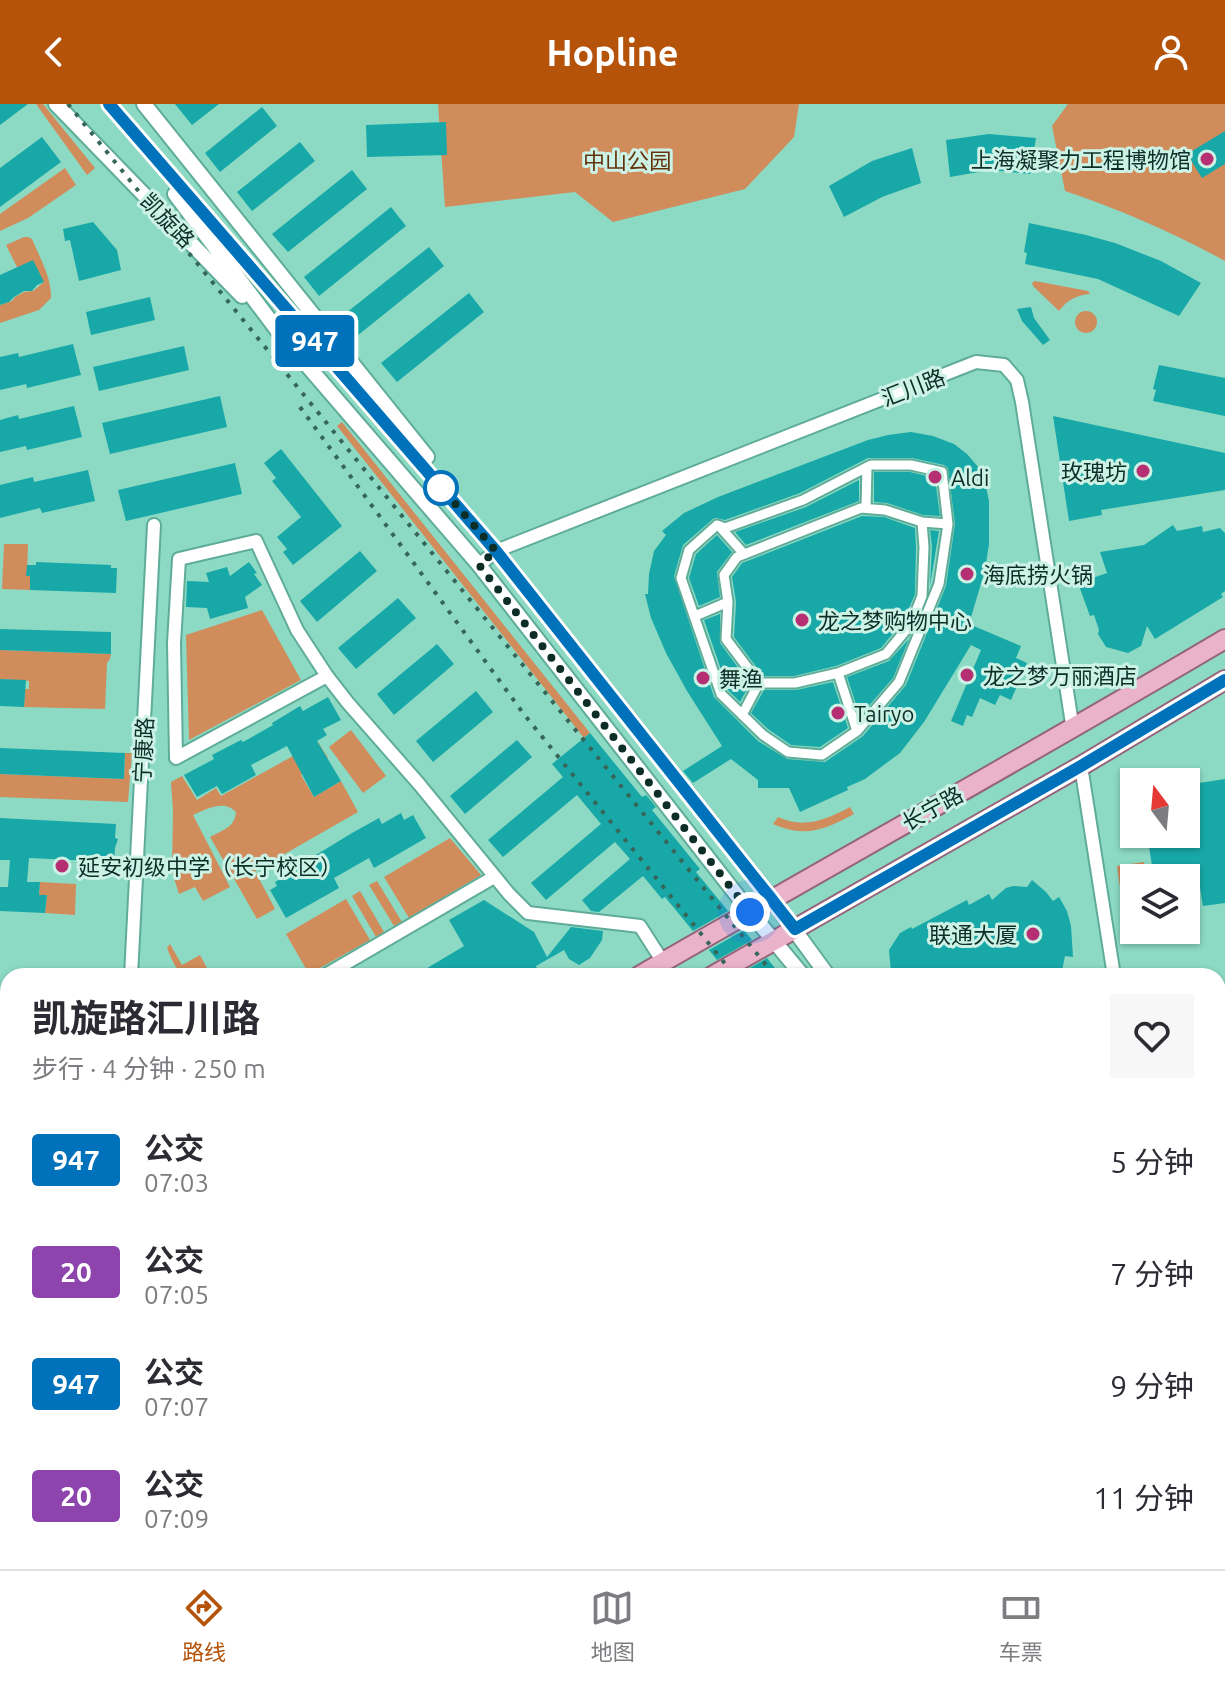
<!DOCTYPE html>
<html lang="zh">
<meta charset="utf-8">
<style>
body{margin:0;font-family:Ubuntu,"Noto Sans SC",sans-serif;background:#f7f7f7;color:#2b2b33;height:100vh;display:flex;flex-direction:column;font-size:30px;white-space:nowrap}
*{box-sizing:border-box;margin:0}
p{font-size:26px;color:#7c7c81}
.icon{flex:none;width:44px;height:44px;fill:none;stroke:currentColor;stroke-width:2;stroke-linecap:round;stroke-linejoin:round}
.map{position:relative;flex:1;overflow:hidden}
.side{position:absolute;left:0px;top:864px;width:1226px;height:602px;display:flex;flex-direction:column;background:#fff;border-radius:24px 24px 0 0;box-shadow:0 2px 6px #0004}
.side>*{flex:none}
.badge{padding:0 16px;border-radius:6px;font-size:28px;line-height:52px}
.needle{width:52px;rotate:344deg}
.controls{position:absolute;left:1120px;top:664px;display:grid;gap:16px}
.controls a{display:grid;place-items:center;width:80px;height:80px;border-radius:0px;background:#fff;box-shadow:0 2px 6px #0004;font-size:40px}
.you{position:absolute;width:40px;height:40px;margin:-20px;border:6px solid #fff;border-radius:50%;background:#1a73e8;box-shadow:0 0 0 12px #1a73e833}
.map>.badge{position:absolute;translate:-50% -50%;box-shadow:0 0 0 4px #fff}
.round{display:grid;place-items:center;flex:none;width:84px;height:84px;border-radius:0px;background:#f7f7f7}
.overview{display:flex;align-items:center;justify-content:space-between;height:136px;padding:0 32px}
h1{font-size:38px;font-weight:700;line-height:60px}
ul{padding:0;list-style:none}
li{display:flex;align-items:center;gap:24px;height:112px;padding:0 32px}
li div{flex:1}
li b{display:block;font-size:30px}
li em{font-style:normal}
li .badge{min-width:88px;font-weight:700;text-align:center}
header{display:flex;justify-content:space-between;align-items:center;height:104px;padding:0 32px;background:#b45309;color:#fff;font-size:36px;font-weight:700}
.tab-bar{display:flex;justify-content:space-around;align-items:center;height:112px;border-top:2px solid #e1e1e2;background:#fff;font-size:22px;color:#7c7c81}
.tab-bar a{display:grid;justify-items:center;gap:4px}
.tab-bar .selected{color:#b45309}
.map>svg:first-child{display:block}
.green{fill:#d18c5c}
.building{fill:#18a8a8;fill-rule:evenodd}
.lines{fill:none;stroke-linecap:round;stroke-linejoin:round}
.pedestrian-casing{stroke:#5fac98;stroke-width:13}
.minor-casing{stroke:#5fac98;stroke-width:16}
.tertiary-casing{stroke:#5fac98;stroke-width:18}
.primary-casing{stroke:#94647a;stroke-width:22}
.pedestrian{stroke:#fff;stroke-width:9}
.minor{stroke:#fff;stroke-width:12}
.tertiary{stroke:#fff;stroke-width:14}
.primary{stroke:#ebb3ca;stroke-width:18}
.rail{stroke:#366559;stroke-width:4;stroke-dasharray:4 8;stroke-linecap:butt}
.line-casing{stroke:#fff;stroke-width:18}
.line{stroke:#0072bc;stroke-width:12}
.walk{stroke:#0d2e26;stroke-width:8;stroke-dasharray:0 14.4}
.poi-dot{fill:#b52f72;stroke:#ccf2e6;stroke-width:3}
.stop-dot{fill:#fff;stroke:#0072bc;stroke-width:4}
.labels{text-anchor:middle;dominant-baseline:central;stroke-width:6;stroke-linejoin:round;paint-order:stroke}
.poi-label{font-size:22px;fill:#0d2e26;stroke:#ccf2e6;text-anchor:start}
.park-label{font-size:22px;fill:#63330d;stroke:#ccf2e6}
.street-label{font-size:22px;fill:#0d2e26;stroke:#ccf2e6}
</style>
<header><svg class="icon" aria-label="back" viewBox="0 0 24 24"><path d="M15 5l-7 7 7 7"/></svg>Hopline<svg class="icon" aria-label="person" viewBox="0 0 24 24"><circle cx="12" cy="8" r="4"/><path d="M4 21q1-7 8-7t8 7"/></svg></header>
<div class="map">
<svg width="1225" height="1465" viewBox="0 0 1225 1465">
<rect width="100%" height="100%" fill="#8cdac4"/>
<path class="green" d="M 36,0 L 43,0 L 95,64 L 87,71 Z
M 438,0 L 799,0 L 794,33 L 745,85 L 613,118 L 575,88 L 445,103 Z
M 1068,0 L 1225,0 L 1225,157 C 1174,129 1121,106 1065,87 L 1052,22 Z
M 65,64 L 76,81 L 28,114 L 0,127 L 0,110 Z
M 24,133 L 28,133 L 32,135 C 40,154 52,175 51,194 L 39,206 L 0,219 L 0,201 L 12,197 L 15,193 L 24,188 L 33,187 L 44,178 L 17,163 L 6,141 Z
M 1035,177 L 1088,187 L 1090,190 C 1077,191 1067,196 1059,207 L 1033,182 L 1032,179 Z
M1075 218a11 11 0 1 1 22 0a11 11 0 1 1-22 0Z
M 342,318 L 590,629 L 584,634 L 337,322 Z
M 4,440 L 28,440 L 27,471 L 31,472 L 30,486 L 2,485 Z
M 262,506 L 301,576 L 189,636 L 186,531 Z
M 0,546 L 111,550 L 110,555 L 107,559 L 105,605 L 24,603 L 25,585 L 29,585 L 29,577 L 0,575 Z
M 351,626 L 386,672 L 363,689 L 329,643 Z
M 318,638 L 328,654 L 301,671 L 314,693 L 341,677 L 358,708 L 255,767 L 275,805 L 257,815 L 210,733 C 223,726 235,723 236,708 C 224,695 206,705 193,711 L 230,783 L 203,797 L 195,783 L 179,790 L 172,768 L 173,707 L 171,678 L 182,672 L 197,696 L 216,684 L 221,692 Z
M 125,649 L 132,649 L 128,698 L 0,693 L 0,670 L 124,675 Z
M 850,703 L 854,710 C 824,726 805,734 773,720 L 778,713 C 803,725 826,716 850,703 Z
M 450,734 L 481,771 L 409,814 L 384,773 Z
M 1144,758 L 1146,774 L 1134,774 L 1134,789 L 1121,791 L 1117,762 Z
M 377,777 L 402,818 L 394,822 L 369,781 Z
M 40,778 L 76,780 L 75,811 L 45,809 L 47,791 L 39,791 Z
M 360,787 L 384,828 L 376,833 L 352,792 Z
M 346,795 L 370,836 L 309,870 L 286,830 Z
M 170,840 L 182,861 L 200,851 L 208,866 C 178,870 179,873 167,844 Z
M 0,896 L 8,896 L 8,956 L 0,966 Z
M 8,988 L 8,1064 L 0,1067 L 0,990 Z
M 4,1098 L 8,1108 L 8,1153 L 0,1157 L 0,1099 Z"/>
<path class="building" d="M 0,0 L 28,0 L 0,21 Z
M 175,0 L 219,0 L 192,21 Z
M 262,3 L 277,22 L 220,68 L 205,49 Z
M 446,18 L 447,51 L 367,53 L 366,21 Z
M 1225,27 L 1225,60 L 1202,74 L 1187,50 Z
M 989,30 L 1036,34 L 1030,70 L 990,66 L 950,73 L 946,36 Z
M 42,33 L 61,58 L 0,103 L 0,64 Z
M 300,38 L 315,57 L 252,107 L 237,88 Z
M 912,44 L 921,79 L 882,93 L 844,113 L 829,82 L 872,57 Z
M 352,66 L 367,85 L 288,148 L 272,130 Z
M 391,103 L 406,122 L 319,192 L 304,173 Z
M 93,118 L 117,146 L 121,166 L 79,177 L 70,136 L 65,137 L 63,125 Z
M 1029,119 L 1086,131 L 1115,139 L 1161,157 L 1201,179 L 1179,212 L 1098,175 L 1025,160 L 1027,149 L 1024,148 Z
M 429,143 L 444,162 L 357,232 L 341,213 Z
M 33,156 L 44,178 L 37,181 L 32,187 L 24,187 L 14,193 L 9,198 L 0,201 L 0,171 Z
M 469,189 L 484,208 L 397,278 L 381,259 Z
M 150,193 L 155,216 L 91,231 L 86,208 Z
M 1031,203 L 1034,214 L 1050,236 L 1043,241 L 1022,217 L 1017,205 Z
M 73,240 L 81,271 L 27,284 L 26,280 L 0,286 L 0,253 L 18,249 L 19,253 Z
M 184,242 L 189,266 L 99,287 L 93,263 Z
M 1159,261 L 1225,274 L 1225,312 L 1153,297 L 1156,286 L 1153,285 Z
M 220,292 L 227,323 L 110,350 L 102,319 Z
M 74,302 L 82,333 L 27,346 L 26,342 L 0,348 L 0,316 L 18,311 L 19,315 Z
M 1053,312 L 1225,349 L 1225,386 L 1101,406 L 1102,411 L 1069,417 Z
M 911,328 L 933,332 L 954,340 L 967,350 L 979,364 L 985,378 L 989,397 L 989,440 L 985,466 L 969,520 L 1021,542 L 1016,554 L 1027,559 L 1011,596 L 1000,591 L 995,601 L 980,594 L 972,613 L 967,611 L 963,622 L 951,617 L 981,546 L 971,541 L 924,618 L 900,649 L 865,675 L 847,683 L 848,686 L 800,708 L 789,684 L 758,684 L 758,676 L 731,655 L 693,679 L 683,667 L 722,642 L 687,587 L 666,549 L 651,514 L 645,490 L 648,490 L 649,470 L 654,447 L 666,431 L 662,427 L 684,409 L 718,393 L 868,336 L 888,331 ZM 868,354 L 912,354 L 944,361 L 948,364 L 955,420 L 946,482 L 906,581 L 863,632 L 825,658 L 787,655 L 758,637 L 714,593 L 674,472 L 683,441 L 713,415 L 716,414 L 725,416 L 800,389 Z
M 281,345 L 342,422 L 293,461 L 283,448 L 287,445 L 277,433 L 301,413 L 272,377 L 276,374 L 264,359 Z
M 235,359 L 242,390 L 126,417 L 118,386 Z
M 88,366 L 95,397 L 42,409 L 40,404 L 0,414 L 0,381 L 33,373 L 34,378 Z
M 874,368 L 910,368 L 935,374 L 940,412 L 923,411 L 887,399 L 874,398 Z
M 859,376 L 859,397 L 746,441 L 735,428 L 806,403 Z
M 862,412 L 884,413 L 915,424 L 916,443 L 915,490 L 904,516 L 881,544 L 836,562 L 794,572 L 763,572 L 734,533 L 736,498 L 732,473 L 742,459 Z
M 1173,421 L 1177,427 L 1202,422 L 1203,428 L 1220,424 L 1225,429 L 1225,487 L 1221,490 L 1223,493 L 1155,535 L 1147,522 L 1141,542 L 1128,549 L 1106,543 L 1098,530 L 1099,526 L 1094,511 L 1090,512 L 1078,479 L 1107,469 L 1100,448 L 1144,441 Z
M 930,426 L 939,427 L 930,482 L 932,443 Z
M 717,431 L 732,448 L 717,468 L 720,493 L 699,502 L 689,474 L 696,450 Z
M 360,447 L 377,467 L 317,518 L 300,497 Z
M 36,458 L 111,461 L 111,464 L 117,464 L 116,489 L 30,486 L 30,472 L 26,472 L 27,461 L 36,461 Z
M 249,458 L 257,469 L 254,470 L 262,481 L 245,493 L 248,504 L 210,515 L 207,504 L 186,503 L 187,477 L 209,478 L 206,469 L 227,463 L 230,472 Z
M 398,494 L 416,514 L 356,565 L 338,544 Z
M 720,510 L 720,539 L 750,580 L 740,598 L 728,586 L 704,516 Z
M 0,525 L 111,528 L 111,550 L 0,546 Z
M 909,535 L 893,574 L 860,612 L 847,573 L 889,557 Z
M 437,540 L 454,560 L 394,611 L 377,590 Z
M 0,575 L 26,576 L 24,603 L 0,602 Z
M 833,578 L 848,624 L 820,643 L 791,641 L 768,625 L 751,609 L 764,586 L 796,586 Z
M 476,587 L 493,608 L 433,658 L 416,637 Z
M 328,593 L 341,616 L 323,625 L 327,631 L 317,637 L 341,677 L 314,693 L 287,642 L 251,661 L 256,671 L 222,690 L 217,682 L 197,693 L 184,671 L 214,655 L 212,651 L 241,636 L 243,638 L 273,621 L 272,619 L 300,602 L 303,607 Z
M 590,629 L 642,693 L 646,691 L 656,703 L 652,706 L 700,765 L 696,768 L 728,807 L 693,827 L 665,793 L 662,795 L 643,772 L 599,808 L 591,807 L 582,796 L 630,755 L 615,738 L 546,796 L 531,779 L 601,720 L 577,691 L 503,753 L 488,736 L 563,673 L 552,660 Z
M 517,636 L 532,653 L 465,710 L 450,692 Z
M 0,644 L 125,649 L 124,675 L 0,670 Z
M 1225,675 L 1225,799 L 1203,802 L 1200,784 L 1186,786 L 1186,774 L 1154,774 L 1147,730 L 1186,730 L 1186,681 Z
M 401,709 L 404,716 L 413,711 L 426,734 L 374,764 L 369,754 L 334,774 L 339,784 L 286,814 L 270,786 L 277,782 L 275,778 L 294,767 L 293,765 L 352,729 L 379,714 L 382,720 Z
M 0,714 L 116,720 L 115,734 L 118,735 L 115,744 L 114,758 L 29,754 L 27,778 L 40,778 L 39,791 L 47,791 L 45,809 L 0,807 L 0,783 L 8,783 L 10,756 L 0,756 Z
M 1032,776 L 1046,788 L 1053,797 L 1059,793 L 1067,807 L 1071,822 L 1073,853 L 1065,852 L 1061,872 L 895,872 L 893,867 L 891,869 L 889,846 L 900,829 L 911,823 L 912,825 L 967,796 L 969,801 L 989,790 L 992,796 L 1006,784 L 1013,782 L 1027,783 Z
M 484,796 L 534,828 L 547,853 L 571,823 L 603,827 L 602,836 L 590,854 L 579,861 L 569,855 L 564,846 L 536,862 L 537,865 L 524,872 L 414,872 L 464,842 L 449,816 Z
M 744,826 L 752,836 L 717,856 L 709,846 Z
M 767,854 L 781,872 L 736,872 Z"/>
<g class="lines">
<defs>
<path id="pedestrian" d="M 871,361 L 911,361 L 942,368 L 948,420 L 939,480 L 899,578 L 857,627 L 822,651 L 788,648 L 763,631 L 721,590 L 681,474 L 689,446 L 717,421 L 725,424 L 803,396 Z
M 861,404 L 885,406 L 922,418 L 924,443 L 922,492 L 911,520 L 886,550 L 838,569 L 795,579 L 759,579 L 726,535 L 728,498 L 724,471 L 737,453 Z
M 866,404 L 867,363
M 922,418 L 948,420
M 720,423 L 744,450
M 695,512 L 728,498
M 838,569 L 857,627
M 742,611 L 759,579"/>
<path id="minor" d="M 479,461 L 496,447 L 976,258 L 1004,261 L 1017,276 L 1022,298 L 1073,626
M 327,572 L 176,654 L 174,539 L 179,455 L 256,437 L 297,526 L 327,572 L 348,599 L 419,680 L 509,790 L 528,809 L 640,822 L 663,858
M 1081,662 L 1114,872
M 131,872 L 154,421
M 324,872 L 494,773
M 1218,1370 L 1225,1384"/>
<path id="tertiary" d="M 56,0 L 242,192
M 109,0 L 496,447 L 771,794 L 828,872
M 144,0 L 427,353
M 175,90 L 281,231 L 479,461 L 750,808 L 803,872
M 1218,1407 L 1225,1417
M 1158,1458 L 1163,1465"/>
<path id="primary" d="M 639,872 C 834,759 1031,650 1225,535
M 712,872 L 1081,662 L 1225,576
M 0,1195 L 8,1191
M 0,1232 L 8,1229"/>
</defs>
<use href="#pedestrian" class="pedestrian-casing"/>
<use href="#minor" class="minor-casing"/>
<use href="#tertiary" class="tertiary-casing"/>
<use href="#primary" class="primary-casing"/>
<use href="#pedestrian" class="pedestrian"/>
<use href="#minor" class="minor"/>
<use href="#tertiary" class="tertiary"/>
<use href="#primary" class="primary"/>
<path class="rail" d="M 68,0 L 775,872
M 300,303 L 523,609 L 735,872
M 1218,1441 L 1225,1452
M 1206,1458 L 1210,1465"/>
</g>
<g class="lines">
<defs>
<path id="line" d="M 109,0 L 496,447 L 795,825 L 1081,662 L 1225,576"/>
</defs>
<use href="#line" class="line-casing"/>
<use href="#line" class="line"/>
<path class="walk" d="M 441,384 L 439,381 L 496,447 L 479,461 L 750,808"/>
</g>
<g class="poi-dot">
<circle cx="1207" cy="55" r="8"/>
<circle cx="1143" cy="367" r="8"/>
<circle cx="935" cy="373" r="8"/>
<circle cx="967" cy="470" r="8"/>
<circle cx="802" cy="516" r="8"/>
<circle cx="967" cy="571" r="8"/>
<circle cx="703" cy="574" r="8"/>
<circle cx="838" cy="609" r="8"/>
<circle cx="62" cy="762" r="8"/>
<circle cx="1033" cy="830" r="8"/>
</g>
<circle class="stop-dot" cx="441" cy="384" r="16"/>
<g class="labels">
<g class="poi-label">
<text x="1191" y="55" text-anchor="end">上海凝聚力工程博物馆</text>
<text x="1127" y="367" text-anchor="end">玫瑰坊</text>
<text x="951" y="373">Aldi</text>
<text x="983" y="470">海底捞火锅</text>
<text x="818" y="516">龙之梦购物中心</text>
<text x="983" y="571">龙之梦万丽酒店</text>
<text x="719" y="574">舞渔</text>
<text x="854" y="609">Tairyo</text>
<text x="78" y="762">延安初级中学（长宁校区）</text>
<text x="1017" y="830" text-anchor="end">联通大厦</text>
</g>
<g class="park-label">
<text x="627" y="56">中山公园</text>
</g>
<g class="street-label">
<text transform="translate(168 116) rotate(46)">凯旋路</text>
<text transform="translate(913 283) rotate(-21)">汇川路</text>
<text transform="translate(143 646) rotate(-87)">宁康路</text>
<text transform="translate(932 704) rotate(-29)">长宁路</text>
</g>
</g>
</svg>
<div class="controls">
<a><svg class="needle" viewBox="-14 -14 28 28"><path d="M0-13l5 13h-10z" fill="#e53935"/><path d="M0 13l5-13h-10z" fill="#7c7c81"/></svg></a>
<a><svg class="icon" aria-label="layers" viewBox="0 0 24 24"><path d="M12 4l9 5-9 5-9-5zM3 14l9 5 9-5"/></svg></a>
</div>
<div class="you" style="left:750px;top:808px"></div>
<b class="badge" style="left:315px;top:237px;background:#0072bc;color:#fff">947</b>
<section class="side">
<div class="overview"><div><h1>凯旋路汇川路</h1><p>步行 · 4 分钟 · 250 m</p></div><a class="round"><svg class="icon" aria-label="heart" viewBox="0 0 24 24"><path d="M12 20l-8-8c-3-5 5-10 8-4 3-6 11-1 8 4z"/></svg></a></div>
<ul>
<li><span class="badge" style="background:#0072bc;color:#fff">947</span><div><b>公交</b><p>07:03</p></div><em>5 分钟</em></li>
<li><span class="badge" style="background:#8e44ad;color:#fff">20</span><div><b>公交</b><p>07:05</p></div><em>7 分钟</em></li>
<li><span class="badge" style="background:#0072bc;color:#fff">947</span><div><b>公交</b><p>07:07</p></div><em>9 分钟</em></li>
<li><span class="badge" style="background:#8e44ad;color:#fff">20</span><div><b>公交</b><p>07:09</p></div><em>11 分钟</em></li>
</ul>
</section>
</div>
<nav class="tab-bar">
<a class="selected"><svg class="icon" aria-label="directions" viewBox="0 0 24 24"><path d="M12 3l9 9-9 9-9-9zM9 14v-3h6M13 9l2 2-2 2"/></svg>路线</a>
<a><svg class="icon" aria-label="map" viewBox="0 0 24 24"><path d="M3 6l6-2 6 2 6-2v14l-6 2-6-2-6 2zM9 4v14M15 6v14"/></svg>地图</a>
<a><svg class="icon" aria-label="tickets" viewBox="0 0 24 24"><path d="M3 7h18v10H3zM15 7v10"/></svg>车票</a>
</nav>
